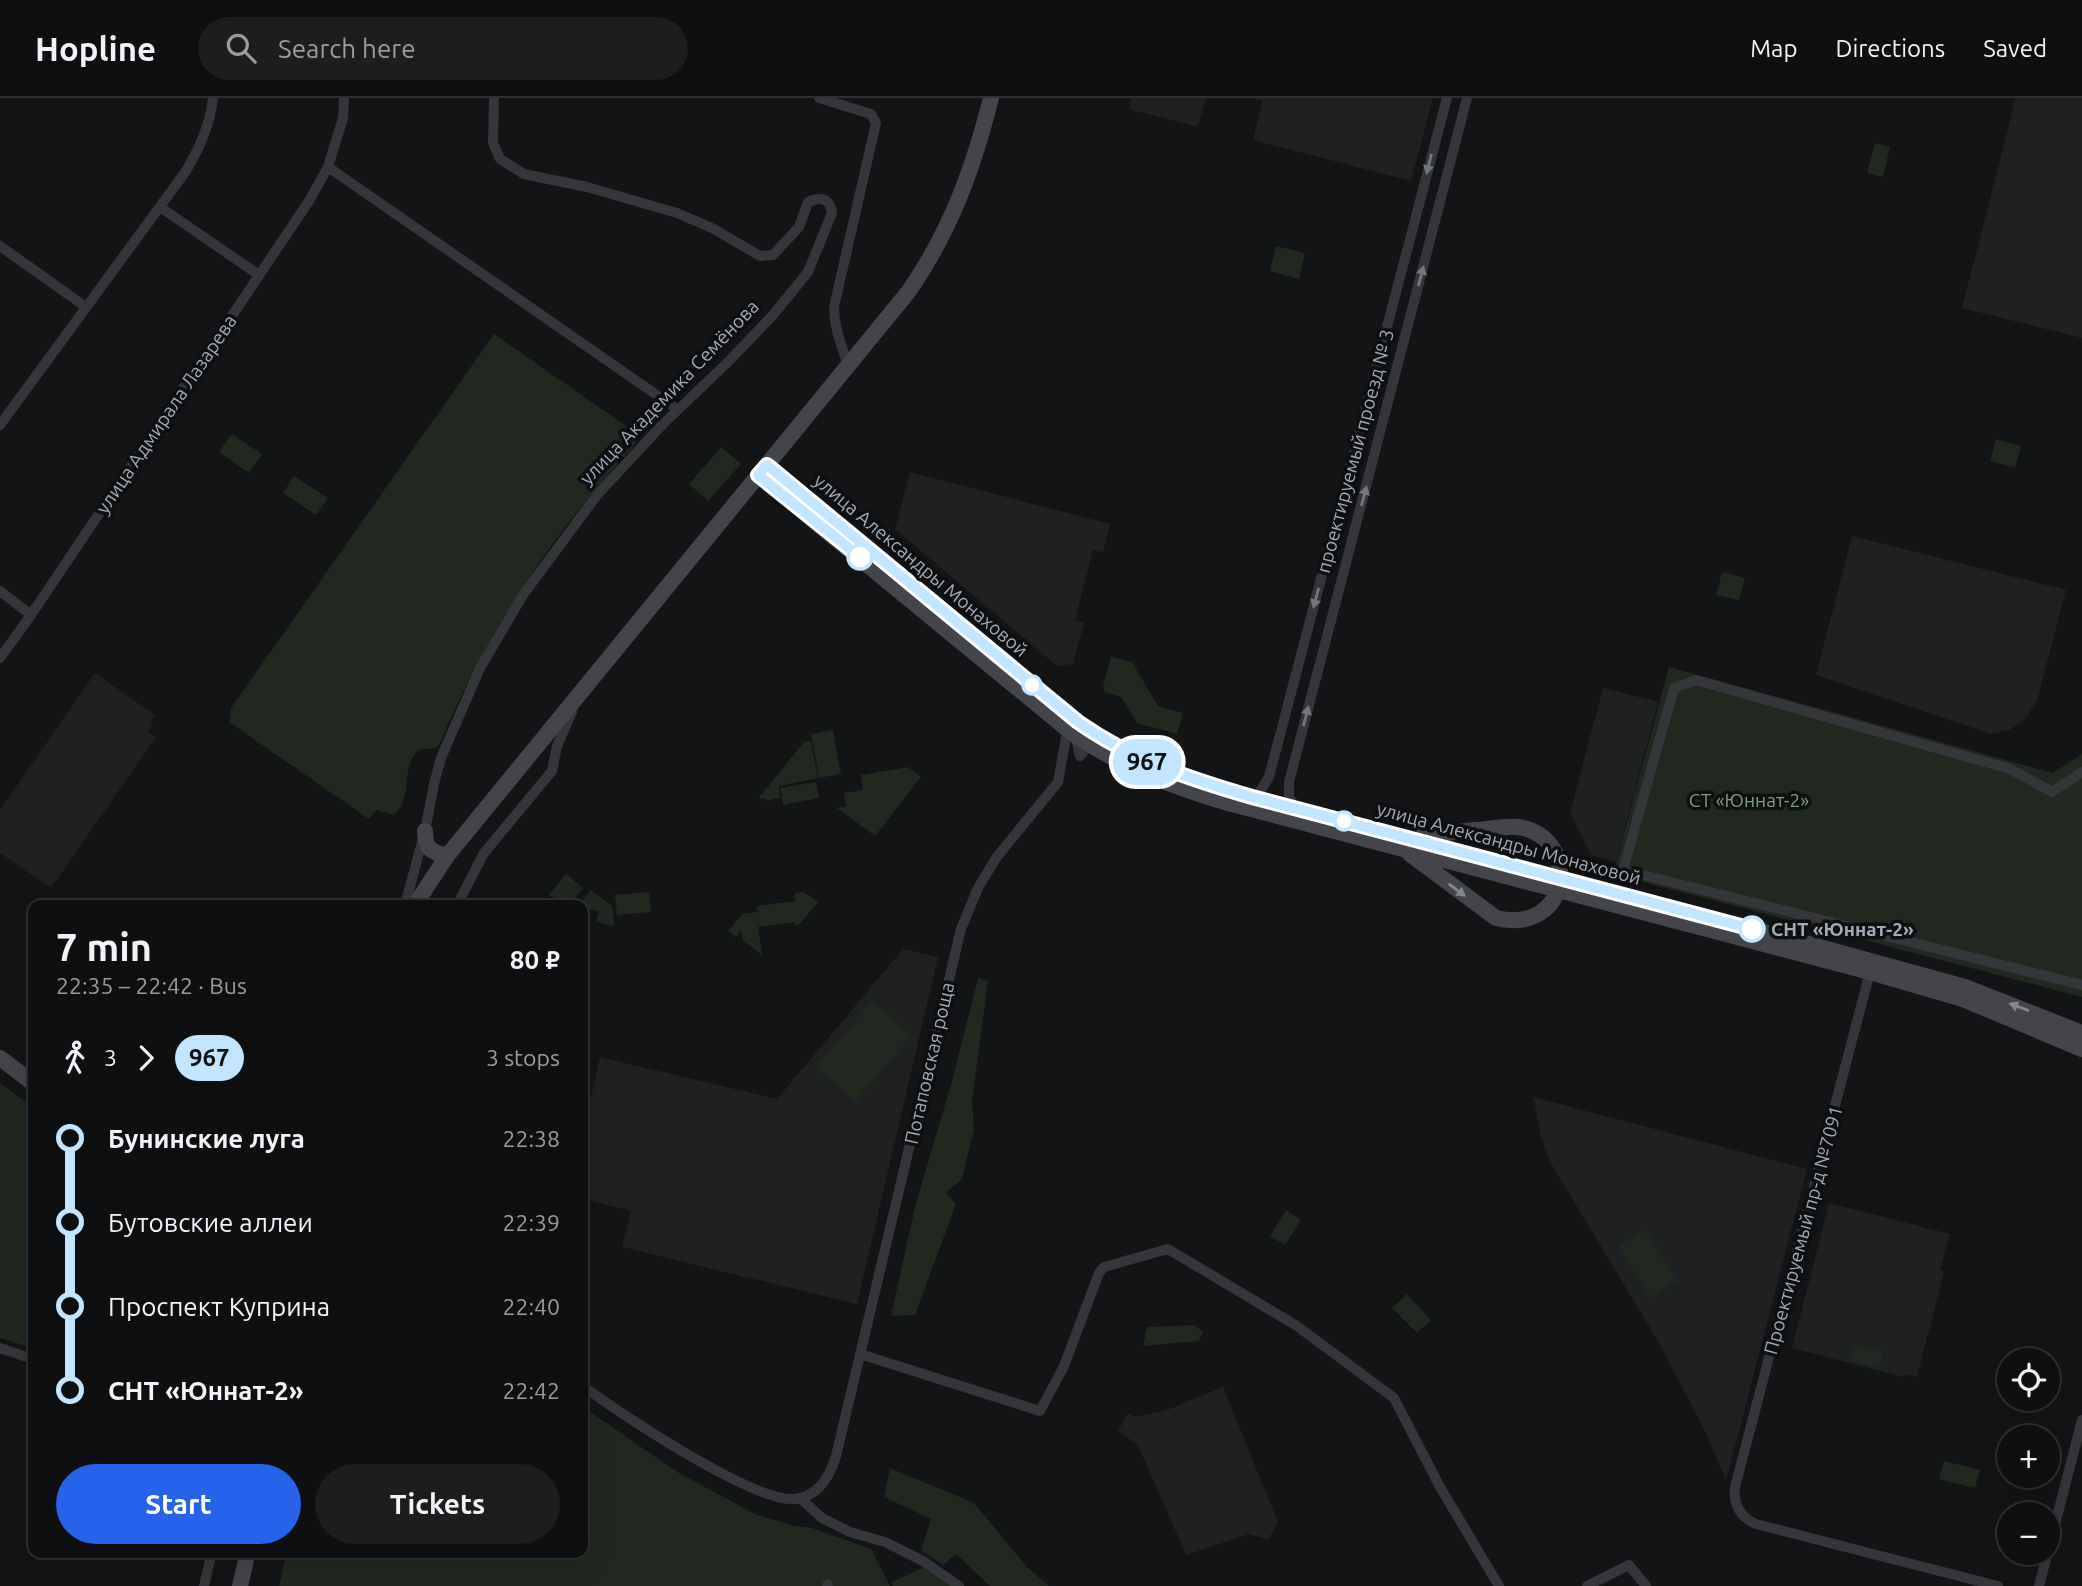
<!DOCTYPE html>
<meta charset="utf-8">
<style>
body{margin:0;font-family:Ubuntu,sans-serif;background:#1c1d1e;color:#f1f3f6;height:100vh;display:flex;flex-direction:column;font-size:26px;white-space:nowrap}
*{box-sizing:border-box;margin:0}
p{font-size:23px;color:#9b9c9f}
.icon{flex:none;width:38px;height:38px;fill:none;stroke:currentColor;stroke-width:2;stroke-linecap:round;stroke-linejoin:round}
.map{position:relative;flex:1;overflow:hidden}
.details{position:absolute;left:28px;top:802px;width:560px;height:658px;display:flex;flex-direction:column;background:#0e0f10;border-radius:14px;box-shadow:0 7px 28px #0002,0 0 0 2px #2e2f30}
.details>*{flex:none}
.badge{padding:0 14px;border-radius:23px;font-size:24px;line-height:46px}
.fabs{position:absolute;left:1997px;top:1250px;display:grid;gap:14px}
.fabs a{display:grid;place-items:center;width:63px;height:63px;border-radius:50%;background:#0e0f10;box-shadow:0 7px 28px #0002,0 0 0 2px #2e2f30;font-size:35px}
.map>.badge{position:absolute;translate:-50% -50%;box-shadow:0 0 0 4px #fff}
.legs{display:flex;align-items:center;gap:10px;height:77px;padding:0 28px;font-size:23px}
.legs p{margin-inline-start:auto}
.overview{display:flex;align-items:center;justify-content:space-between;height:119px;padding:0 28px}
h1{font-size:38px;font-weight:700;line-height:52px}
.action{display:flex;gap:14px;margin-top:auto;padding:14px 28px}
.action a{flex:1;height:80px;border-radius:42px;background:#2563eb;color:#fff;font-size:28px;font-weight:700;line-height:80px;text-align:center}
.action a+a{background:#1c1d1e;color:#f1f3f6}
ul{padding:0 28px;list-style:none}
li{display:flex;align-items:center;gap:24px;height:84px;font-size:26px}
li i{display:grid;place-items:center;width:10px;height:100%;margin:0 9px;background:currentColor}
li i::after{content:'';width:18px;height:18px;margin:-9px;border:5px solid;border-radius:50%;background:#0e0f10}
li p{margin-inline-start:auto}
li:first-child i{background:linear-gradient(#0000 50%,currentColor 0)}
li:last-child i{background:linear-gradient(currentColor 50%,#0000 0)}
header{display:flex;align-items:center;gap:42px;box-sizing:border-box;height:98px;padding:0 35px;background:#0e0f10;border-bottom:2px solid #2e2f30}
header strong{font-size:33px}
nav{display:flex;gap:38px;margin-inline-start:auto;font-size:24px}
.search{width:490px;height:63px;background:#1c1d1e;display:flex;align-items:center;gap:18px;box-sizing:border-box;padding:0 24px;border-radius:38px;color:#9b9c9f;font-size:26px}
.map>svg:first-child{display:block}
.built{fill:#1f2022}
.green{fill:#202820}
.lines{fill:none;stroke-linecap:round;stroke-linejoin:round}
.street{stroke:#35363a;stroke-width:10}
.secondary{stroke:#43454a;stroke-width:16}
.oneway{fill:#73767e}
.oneway2{fill:#838790}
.line-1-casing{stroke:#fff;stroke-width:16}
.line-1{stroke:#c2e6ff;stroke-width:10}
.stop-1-dot{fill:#fff;stroke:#c2e6ff;stroke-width:3.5}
.labels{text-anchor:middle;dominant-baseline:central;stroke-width:7;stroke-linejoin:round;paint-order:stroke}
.street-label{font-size:19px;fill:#a5abb5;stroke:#0e0f10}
.park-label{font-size:19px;fill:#7ca17d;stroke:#0e0f10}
.stop-label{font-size:19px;font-weight:bold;fill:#a5abb5;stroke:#0e0f10;text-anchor:start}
</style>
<header>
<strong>Hopline</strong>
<div class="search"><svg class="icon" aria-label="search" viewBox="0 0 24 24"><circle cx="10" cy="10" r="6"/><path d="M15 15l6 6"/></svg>Search here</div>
<nav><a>Map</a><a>Directions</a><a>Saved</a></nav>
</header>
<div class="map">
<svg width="2082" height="1488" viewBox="0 0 2082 1488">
<rect width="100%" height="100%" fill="#131415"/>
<path class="built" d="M 1132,0 L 1206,0 L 1198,29 L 1129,11 Z
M 1255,0 L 1433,0 L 1411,83 L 1253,42 L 1263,2 Z
M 2016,0 L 2082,0 L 2082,240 L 1962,210 Z
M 910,374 L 1110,426 L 1103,454 L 1093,452 L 1086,479 L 1075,522 L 1084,525 L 1073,566 L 1057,568 L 895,431 Z
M 1852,438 L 2066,492 L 2037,603 L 2025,621 L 2009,632 L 1991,636 L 1816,577 Z
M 95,575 L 155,617 L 150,624 L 153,626 L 148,634 L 156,639 L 51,790 L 0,755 L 0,712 Z
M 1603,590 L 1658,604 L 1616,764 L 1591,757 L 1570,715 Z
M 903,851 L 938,859 L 857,1206 L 622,1149 L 631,1113 L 583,1101 L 583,1004 L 591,999 L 600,959 L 777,1001 Z
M 1533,999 L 1807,1071 L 1726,1383 L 1706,1335 L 1658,1243 L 1549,1062 L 1541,1038 Z
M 1829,1105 L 1950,1136 L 1940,1172 L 1944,1173 L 1917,1279 L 1905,1276 L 1903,1279 L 1792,1250 Z
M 1223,1289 L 1278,1424 L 1268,1442 L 1249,1436 L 1186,1457 L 1138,1347 L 1118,1333 L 1128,1315 L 1136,1319 L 1167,1312 Z"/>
<path class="green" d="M 1875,45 L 1890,49 L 1883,79 L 1867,75 Z
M 1276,148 L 1305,155 L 1299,181 L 1270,173 Z
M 494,236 L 639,337 L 635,347 C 553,434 486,535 440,645 L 435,650 L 418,652 C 402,670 410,693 401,708 C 399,712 396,714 394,717 L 377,712 L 369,721 L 229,624 L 231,610 Z
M 232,336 L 262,356 L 249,375 L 219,354 Z
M 1996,341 L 2021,348 L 2015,370 L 1990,363 Z
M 721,349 L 741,366 L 708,403 L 689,386 Z
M 294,378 L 328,400 L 316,417 L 283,395 Z
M 1722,474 L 1745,480 L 1739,502 L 1716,497 Z
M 1111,559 L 1132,564 L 1158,608 L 1183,615 L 1177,636 L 1137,625 L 1121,599 L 1105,594 L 1103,589 Z
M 1669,569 L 2053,675 L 2082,656 L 2082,899 L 1613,776 Z
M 833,632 L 841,676 L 819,680 L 811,636 Z
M 811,643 L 818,680 L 779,688 L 780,700 L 766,703 L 765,700 L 758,701 L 804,644 Z
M 908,669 L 921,679 L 875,738 L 837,710 L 846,708 L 844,695 L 863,692 L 861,677 Z
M 816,684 L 819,700 L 783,707 L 780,690 Z
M 566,776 L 583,790 L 572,803 L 548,798 Z
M 591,792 L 612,808 L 614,828 L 596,824 L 599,813 L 584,810 L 583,807 L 579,807 Z
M 649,794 L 651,814 L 617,817 L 615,797 Z
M 804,794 L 818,804 L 800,826 L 795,827 L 794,824 L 758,829 L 762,857 L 743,843 L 741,832 L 736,839 L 728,833 L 742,816 L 757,814 L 757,808 L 795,803 L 795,795 Z
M 978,880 L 988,883 L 972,1003 L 974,1030 L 962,1081 L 946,1095 L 956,1106 L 915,1217 L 891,1218 L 916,1105 L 952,983 Z
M 872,903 L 912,937 L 856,1003 L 816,969 Z
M 0,985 L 33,1009 L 33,1250 L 0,1240 Z
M 1286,1112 L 1301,1122 L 1285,1147 L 1270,1138 Z
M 1646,1132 L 1677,1183 L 1650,1199 L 1619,1148 Z
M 1407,1196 L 1431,1222 L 1417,1235 L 1392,1210 Z
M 1195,1227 L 1203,1234 L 1199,1243 L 1143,1248 L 1147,1229 Z
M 1854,1247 L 1884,1254 L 1879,1270 L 1850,1262 Z
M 583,1309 L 679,1375 L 755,1416 L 791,1427 L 812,1430 L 871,1451 L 890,1488 L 279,1488 L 287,1454 L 583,1454 Z
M 1944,1363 L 1980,1372 L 1975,1390 L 1939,1381 Z
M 890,1370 L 974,1405 L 1027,1469 L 1049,1488 L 990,1488 L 956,1456 L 943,1467 L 921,1452 L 931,1421 L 884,1399 Z
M 925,1469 L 961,1488 L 893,1488 L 891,1484 Z"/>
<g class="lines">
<path class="street" d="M 819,0 L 871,16 L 876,25 L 834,209 C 834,230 841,246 848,267
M 328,69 L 343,20 L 344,0
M 160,109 L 259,177
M 0,148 L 86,209
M 0,327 L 186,73 C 200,49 210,27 213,0
M 0,493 L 31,517
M 0,560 L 31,517 L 309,103 L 328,69 L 677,311
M 1075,636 L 1080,658 L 1093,643
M 2082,674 L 2052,694 L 2010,671 L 1696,582 L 1674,590 L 1623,772 L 2082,887
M 1252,699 L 1259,695 L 1269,679 L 1447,0
M 1297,709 L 1289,700 L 1289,684 L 1467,0
M 405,807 L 425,733 L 434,686 L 441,660 L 480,570 L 523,497 L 597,397 L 663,326 L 728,264 L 773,217 L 808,174 L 832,115 C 830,99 820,99 808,104 L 799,129 L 773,157 L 760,158 L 714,131 L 677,115 L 587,89 L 524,76 L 500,61 L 493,45 L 494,0
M 457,807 L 484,755 L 552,673 L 557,648 L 572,614
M 1870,874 L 1735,1389 C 1733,1406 1740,1419 1756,1426 L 1998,1488
M 0,1250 L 33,1261
M 860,1256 L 1040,1313 L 1064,1268 L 1099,1175 L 1104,1169 L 1168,1151 L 1297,1228 L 1394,1300 L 1440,1389 L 1499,1488
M 583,1288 C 619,1315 753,1404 794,1401 C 818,1399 830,1378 836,1358 L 961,831 L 978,790 L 996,760 L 1058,684 L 1068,628
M 800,1400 L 822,1420 L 850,1434 L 885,1444 L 923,1463 L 959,1488
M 204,1488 L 212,1454
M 827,1488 L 828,1486
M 1587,1488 L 1629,1467 L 1646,1488
M 2039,1488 L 2082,1322"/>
<path class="secondary" d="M 767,367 L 1078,624 C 1132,661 1190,681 1252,699 L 1794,842 L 1965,889 L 2082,935
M 758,377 L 1072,635 C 1124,670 1168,687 1228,705 L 1870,874 L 1963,901 L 2082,951
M 425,733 C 425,751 431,754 447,758
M 1410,756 L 1496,820 C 1572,838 1582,738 1518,729 C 1505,728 1489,731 1475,732 C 1456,734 1436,736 1417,738
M 415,807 L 447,758 L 909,193 C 951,132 973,71 991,0
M 0,960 L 33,985
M 240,1488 L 248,1454"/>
</g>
<defs><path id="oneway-solid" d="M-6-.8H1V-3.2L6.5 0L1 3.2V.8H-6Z" transform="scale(1.75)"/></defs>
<g class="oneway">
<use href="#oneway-solid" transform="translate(1429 66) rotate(104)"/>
<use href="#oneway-solid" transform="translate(1421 178) rotate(-75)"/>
<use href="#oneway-solid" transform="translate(1364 398) rotate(-75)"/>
<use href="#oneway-solid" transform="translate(1316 500) rotate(105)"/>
<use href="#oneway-solid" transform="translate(1306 618) rotate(-75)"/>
</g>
<g class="oneway2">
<use href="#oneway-solid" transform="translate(1457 792) rotate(37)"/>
<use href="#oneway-solid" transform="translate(2019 909) rotate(-160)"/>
</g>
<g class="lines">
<defs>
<path id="line-1" d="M 860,459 L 758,377 L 767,367 L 1078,624 C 1132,662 1190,681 1252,699 L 1752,831"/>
</defs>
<use href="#line-1" class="line-1-casing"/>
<use href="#line-1" class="line-1"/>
</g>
<g class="stop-1-dot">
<circle cx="860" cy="459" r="12"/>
<circle cx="1032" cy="587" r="9"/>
<circle cx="1344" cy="723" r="9"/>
<circle cx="1752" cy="831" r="12"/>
</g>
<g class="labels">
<g class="street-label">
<text transform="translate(669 294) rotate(-46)">улица Академика Семёнова</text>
<text transform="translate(166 316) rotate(-56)">улица Адмирала Лазарева</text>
<text transform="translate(1355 353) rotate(-75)">проектируемый проезд № 3</text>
<text transform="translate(921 467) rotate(40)">улица Александры Монаховой</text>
<text transform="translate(1509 745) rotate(15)">улица Александры Монаховой</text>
<text transform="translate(929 965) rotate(-77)">Потаповская роща</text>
<text transform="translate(1803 1132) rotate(-75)">Проектируемый пр-д №7091</text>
</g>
<g class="park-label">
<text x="1749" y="702">СТ «Юннат-2»</text>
</g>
<g class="stop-label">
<text x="1771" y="831">СНТ «Юннат-2»</text>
</g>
</g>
</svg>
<div class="fabs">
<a><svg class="icon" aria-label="locate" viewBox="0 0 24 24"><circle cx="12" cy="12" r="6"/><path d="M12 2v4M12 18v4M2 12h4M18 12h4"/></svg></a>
<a>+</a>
<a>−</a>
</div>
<b class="badge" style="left:1147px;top:664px;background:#c2e6ff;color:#111">967</b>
<section class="details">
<div class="overview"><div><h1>7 min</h1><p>22:35 – 22:42 · Bus</p></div><b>80 ₽</b></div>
<div class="legs"><svg class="icon" aria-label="walk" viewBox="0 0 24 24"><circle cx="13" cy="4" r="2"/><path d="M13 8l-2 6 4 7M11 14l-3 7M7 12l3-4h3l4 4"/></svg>3<svg class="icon" aria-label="forward" viewBox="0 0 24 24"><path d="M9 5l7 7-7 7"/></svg><b class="badge" style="background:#c2e6ff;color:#111">967</b><p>3 stops</p></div>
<ul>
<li><i style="color:#c2e6ff"></i><b>Бунинские луга</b><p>22:38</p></li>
<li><i style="color:#c2e6ff"></i><span>Бутовские аллеи</span><p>22:39</p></li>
<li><i style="color:#c2e6ff"></i><span>Проспект Куприна</span><p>22:40</p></li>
<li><i style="color:#c2e6ff"></i><b>СНТ «Юннат-2»</b><p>22:42</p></li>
</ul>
<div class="action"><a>Start</a><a>Tickets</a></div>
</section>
</div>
